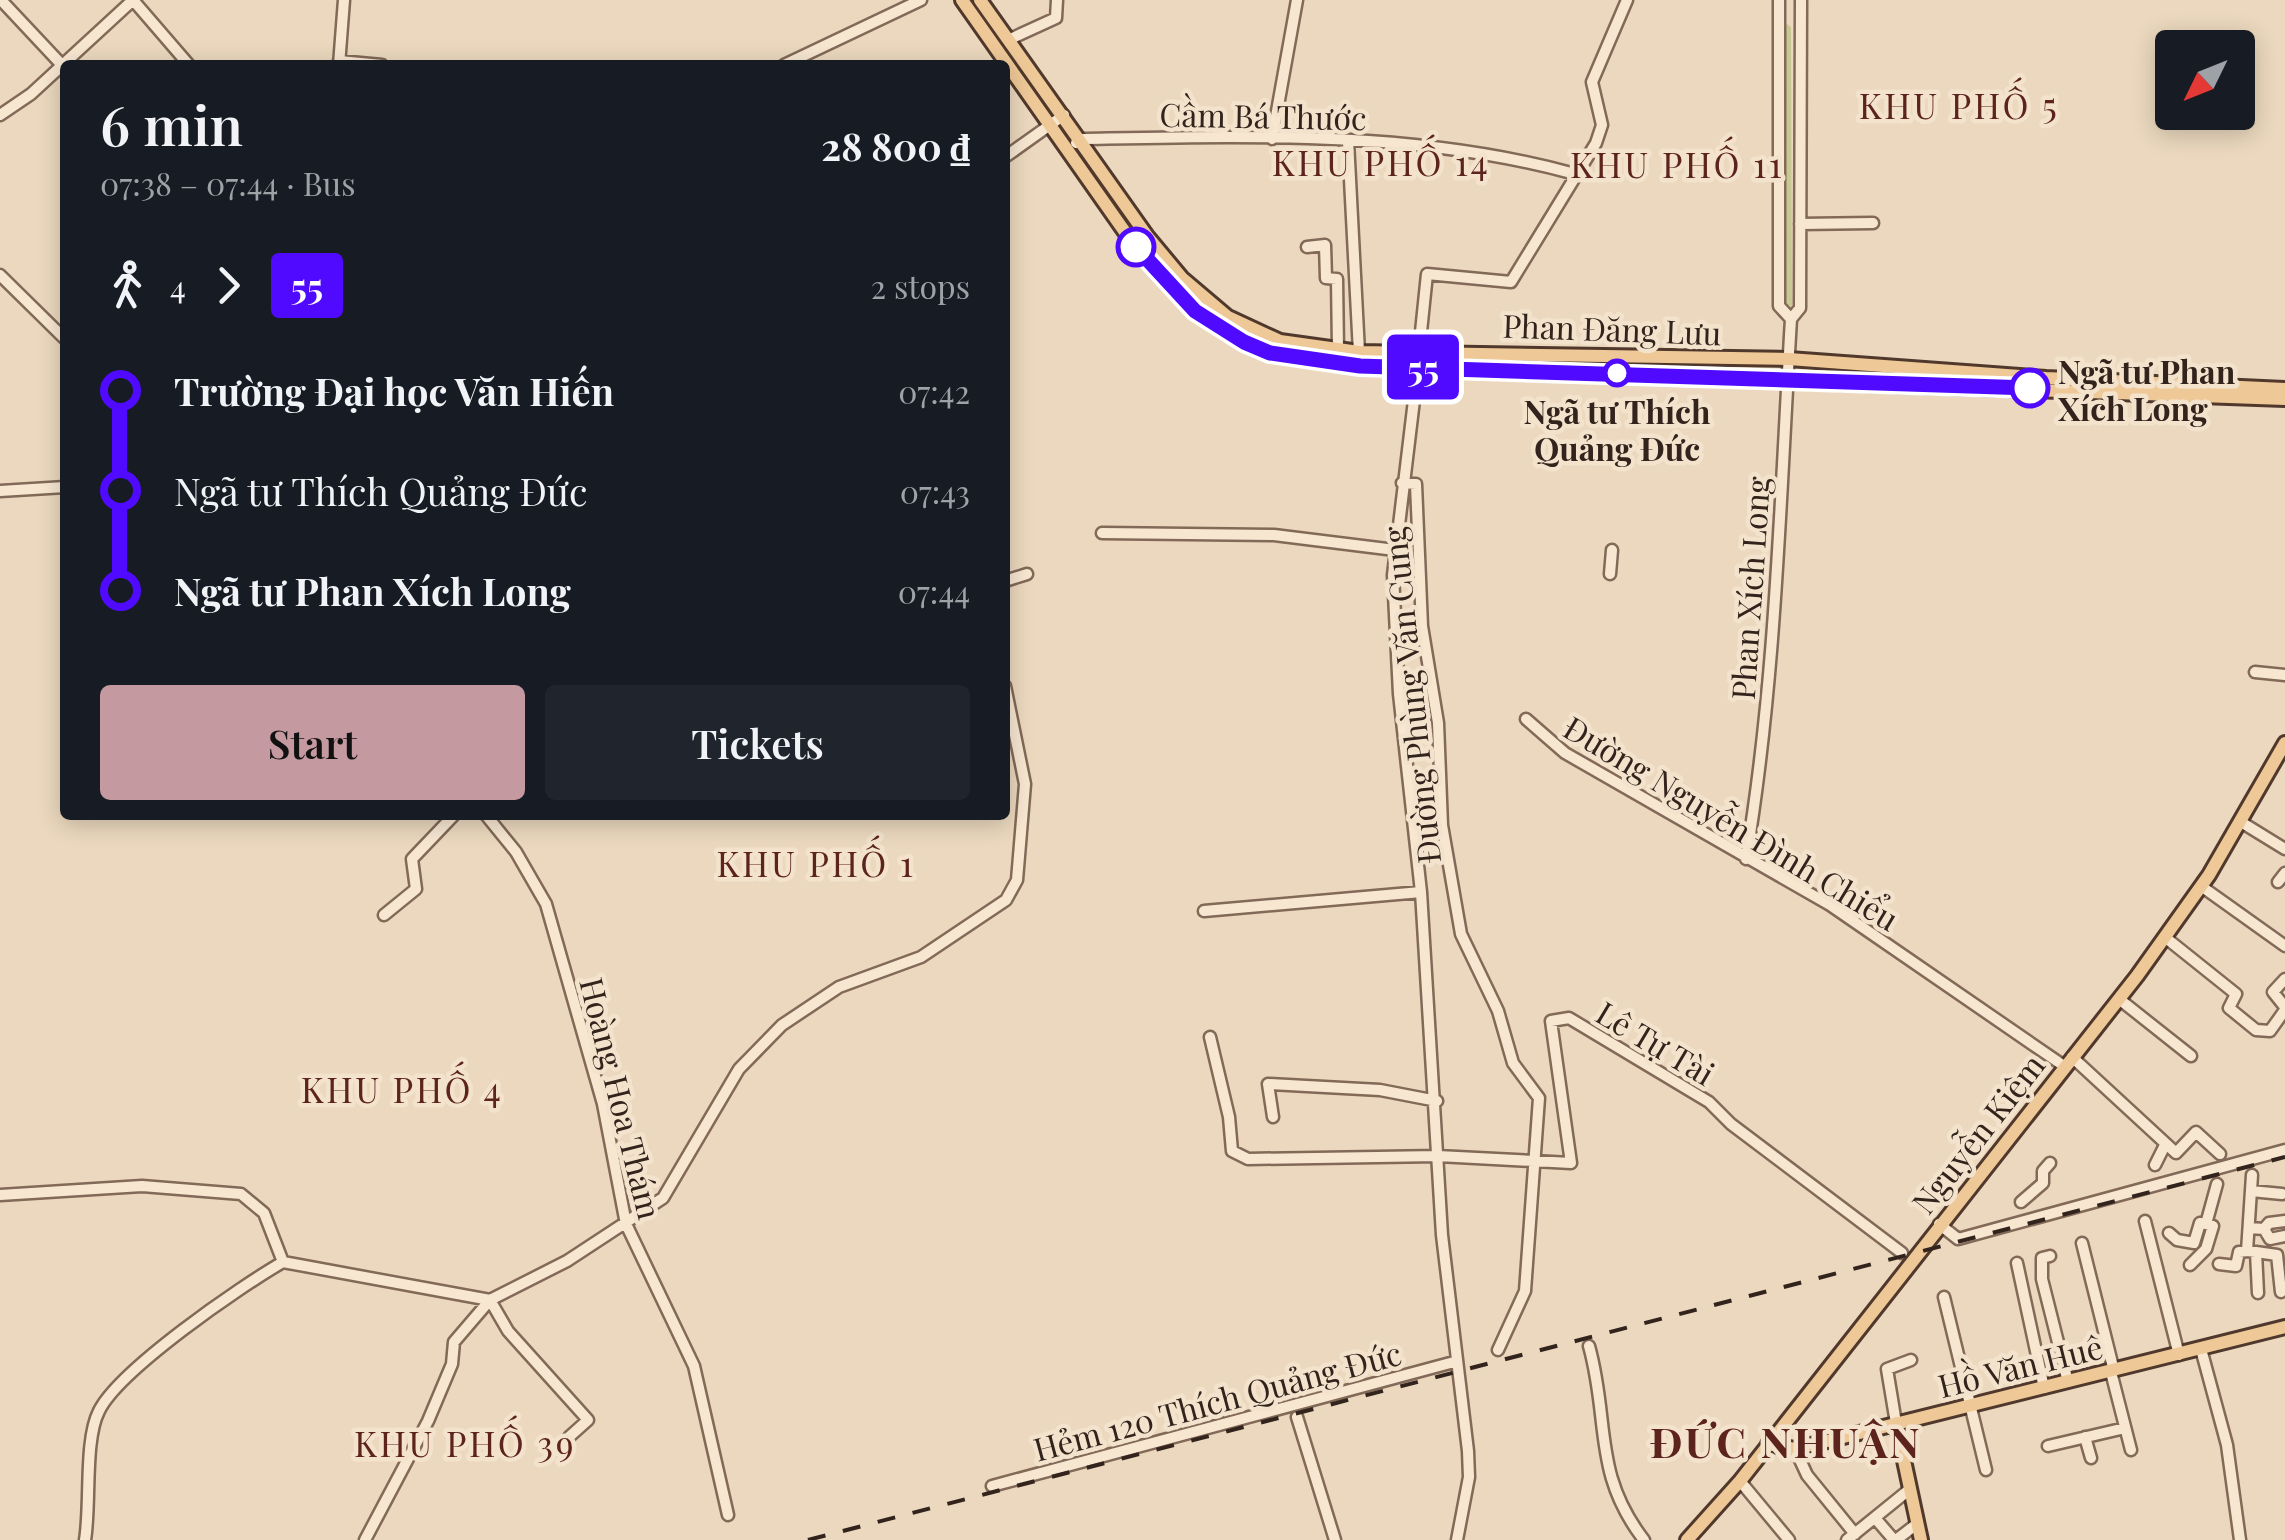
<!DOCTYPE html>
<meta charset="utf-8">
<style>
body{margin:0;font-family:"Playfair Display",serif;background:#20242c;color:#f1f3f6;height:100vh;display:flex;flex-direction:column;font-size:38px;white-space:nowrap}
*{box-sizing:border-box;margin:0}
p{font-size:32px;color:#9ea1a6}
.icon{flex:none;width:55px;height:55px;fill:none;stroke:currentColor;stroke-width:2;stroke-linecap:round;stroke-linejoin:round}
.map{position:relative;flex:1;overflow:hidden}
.sheet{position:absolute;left:60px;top:60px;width:950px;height:760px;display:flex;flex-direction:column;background:#171b24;border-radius:10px;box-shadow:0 5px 25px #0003}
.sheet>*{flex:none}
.badge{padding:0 20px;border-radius:8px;font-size:35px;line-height:65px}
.needle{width:65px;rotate:227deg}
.tools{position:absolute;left:2155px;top:30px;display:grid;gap:20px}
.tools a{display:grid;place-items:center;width:100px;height:100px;border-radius:10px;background:#171b24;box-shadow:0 5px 25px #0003;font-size:50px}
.map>.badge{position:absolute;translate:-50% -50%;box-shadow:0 0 0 5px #fff}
.legs{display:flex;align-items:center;gap:15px;height:110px;padding:0 40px;font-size:32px}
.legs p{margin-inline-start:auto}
.head{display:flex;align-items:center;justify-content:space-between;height:170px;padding:0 40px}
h1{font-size:55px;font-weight:600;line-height:75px}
.cta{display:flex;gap:20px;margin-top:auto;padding:20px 40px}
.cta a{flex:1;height:115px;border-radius:10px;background:#c499a0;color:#111;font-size:40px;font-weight:600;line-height:115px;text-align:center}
.cta a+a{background:#20242c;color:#f1f3f6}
ul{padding:0 40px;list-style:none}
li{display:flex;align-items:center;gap:35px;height:100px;font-size:38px}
li i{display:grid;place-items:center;width:15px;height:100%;margin:0 12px;background:currentColor}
li i::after{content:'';width:25px;height:25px;margin:-12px;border:8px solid;border-radius:50%;background:#171b24}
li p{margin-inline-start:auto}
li:first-child i{background:linear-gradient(#0000 50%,currentColor 0)}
li:last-child i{background:linear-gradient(currentColor 50%,#0000 0)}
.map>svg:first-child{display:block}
.green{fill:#c8c893}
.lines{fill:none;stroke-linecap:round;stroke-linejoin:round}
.minor-casing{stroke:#826958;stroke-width:15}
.major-casing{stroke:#50392c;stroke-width:18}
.minor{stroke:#f7e7d1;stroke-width:10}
.major{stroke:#eec897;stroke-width:12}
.rail{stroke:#32241c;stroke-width:4;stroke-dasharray:18 18;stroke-linecap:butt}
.line-1-casing{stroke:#fff;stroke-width:22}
.line-1{stroke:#4f0aff;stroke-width:15}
.stop-1-dot{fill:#fff;stroke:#4f0aff;stroke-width:5}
.labels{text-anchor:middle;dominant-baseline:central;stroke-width:9;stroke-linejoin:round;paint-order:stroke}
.street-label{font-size:32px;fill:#32241c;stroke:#f3e3cd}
.stop-label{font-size:32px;font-weight:bold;fill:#32241c;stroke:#f3e3cd;text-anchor:start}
.neighbourhood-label{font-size:35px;letter-spacing:2.5px;fill:#5d231d;stroke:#f3e3cd}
.district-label{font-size:42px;font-weight:bold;letter-spacing:2.5px;fill:#5d231d;stroke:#f3e3cd}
</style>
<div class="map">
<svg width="2285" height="1540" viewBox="0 0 2285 1540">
<rect width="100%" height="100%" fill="#ebd8be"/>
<path class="green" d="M 1787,24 L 1791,27 L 1792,305 L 1788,309 L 1784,307 L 1782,27 Z"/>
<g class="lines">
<defs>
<path id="minor" d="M 1,0 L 61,64
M 133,0 L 189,65
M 1779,0 L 1779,306 L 1791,319
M 1008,40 L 1056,18 L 1057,0
M 339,61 L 382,65
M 339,65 L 344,0
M 784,65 L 921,0
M 0,115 L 31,94 L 133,0
M 1272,139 L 1297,0
M 1348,141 L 1359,352
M 1076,143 L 1081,139 C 1245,136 1416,130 1575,174
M 1005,157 L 1064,115
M 1800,224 L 1873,223
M 1307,247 L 1325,245 L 1326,278 L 1337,279 L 1338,349
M 0,275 L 65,339
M 1419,351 L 1427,274 L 1511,282 L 1596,143 L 1602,125 L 1592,82 L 1627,0
M 1418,367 L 1393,575 L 1399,694 L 1421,892 L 1442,1235 L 1468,1451 L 1469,1477 L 1457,1540
M 1402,483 L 1416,484 L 1422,626 L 1438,723 L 1442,825 L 1461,934 L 1498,1011 L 1513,1063 L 1539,1098 L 1525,1291 L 1498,1350
M 0,491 L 65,487
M 1102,533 L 1274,535 L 1395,550
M 1610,574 L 1612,550
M 1005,581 L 1027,574
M 2255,672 L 2285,675
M 1526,719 L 1565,753 L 1830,905 L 2064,1066
M 486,815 L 516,852 L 546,904 L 603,1104 L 626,1224 L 694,1366 L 728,1515
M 2241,822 L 2285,849
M 1746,859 C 1776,680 1780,500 1791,319 L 1800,308 L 1801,0
M 2278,882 L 2285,873
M 2201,886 L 2285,946
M 1204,911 L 1421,892
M 384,915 L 416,889 L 412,859 L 454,815
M 2166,938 L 2236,994 L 2229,1008 L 2256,1030 L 2270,1031 L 2285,1010
M 2285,979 L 2273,992 L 2285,1007
M 2119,999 L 2191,1056
M 1210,1037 L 1229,1117 L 1232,1151 L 1248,1159 L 1438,1156 L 1571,1163 L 1551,1021 L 1569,1018 L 1709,1102 L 1731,1124 L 1902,1253
M 2072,1057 L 2176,1153 L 2196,1132 L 2220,1154
M 1273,1117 L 1268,1084 L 1380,1090 L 1437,1101
M 2155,1165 L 2165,1145
M 2252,1175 L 2247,1251 L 2256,1252 L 2258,1293
M 2251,1191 L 2282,1194
M 0,1195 L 142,1186 L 241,1194 L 264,1213 L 283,1262
M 2021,1202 L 2043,1183 L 2043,1171 L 2050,1163
M 2145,1221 L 2179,1355
M 1939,1224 L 1958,1239 L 2285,1150
M 2249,1228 L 2264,1229 L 2269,1223 L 2285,1221
M 2264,1229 L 2270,1239 L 2285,1236
M 2169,1233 L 2177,1240 L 2194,1243 L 2200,1223 L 2206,1224 L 2217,1184
M 2082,1243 L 2114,1371
M 2256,1252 L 2277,1255 L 2281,1292
M 2050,1256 L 2042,1258 L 2042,1279 L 2068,1382
M 283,1262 L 490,1300 L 567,1261 L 663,1198 L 739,1069 L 782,1025 L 839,987 L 921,957 L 1006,900 L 1017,880 L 1025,784 L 1005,686
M 2017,1263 L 2044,1388
M 2219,1264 L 2236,1266 L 2239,1252 L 2247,1251
M 2190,1265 L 2206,1249 L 2213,1226 L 2206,1224
M 1944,1297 L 1986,1470
M 1589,1346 C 1610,1421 1592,1473 1644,1540
M 2201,1349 L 2227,1445 L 2240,1540
M 2111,1372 L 2131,1450
M 1297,1417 L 1335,1540
M 1896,1423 L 1887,1369 L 1911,1360
M 2085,1437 L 2091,1458
M 2048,1446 L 2125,1428
M 1795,1449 L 1807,1475 L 1855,1534
M 1740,1481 L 1789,1540
M 992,1486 L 1454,1362
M 1875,1518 L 1894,1540
M 85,1540 C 91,1504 84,1440 99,1411 C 119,1370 241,1286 283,1262
M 365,1540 L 428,1421 L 452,1364 L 454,1342 L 490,1300 L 508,1331 L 588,1420 L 569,1437
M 1847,1540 L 1910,1489
M 1896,1540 L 1918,1523"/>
<path id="major" d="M 962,0 L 1132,242 L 1195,311 L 1270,353 L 1360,366 L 2285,399
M 980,0 L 1147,236 L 1182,278 L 1228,317 L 1280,341 L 1359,352 L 1789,359 L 2046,378 L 2285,389
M 1896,1423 L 1921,1540
M 1768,1444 L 1795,1449 L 2285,1327
M 1687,1540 L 1740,1481 L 2137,976 L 2209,875 L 2285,743"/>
</defs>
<use href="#minor" class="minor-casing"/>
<use href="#major" class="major-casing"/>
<use href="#minor" class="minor"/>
<use href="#major" class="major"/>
<path class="rail" d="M 808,1540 L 2285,1157"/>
</g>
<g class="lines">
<defs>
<path id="line-1" d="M 1136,247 L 1195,311 L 1244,342 L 1270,353 L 1360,366 L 2030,388"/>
</defs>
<use href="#line-1" class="line-1-casing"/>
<use href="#line-1" class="line-1"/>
</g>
<g class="stop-1-dot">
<circle cx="1136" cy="247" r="18"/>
<circle cx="1617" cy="373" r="12"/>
<circle cx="2030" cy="388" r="18"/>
</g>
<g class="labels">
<g class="street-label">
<text transform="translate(1263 115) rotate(1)">Cầm Bá Thước</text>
<text transform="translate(1612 328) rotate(2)">Phan Đăng Lưu</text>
<text transform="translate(1749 588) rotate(-86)">Phan Xích Long</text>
<text transform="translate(1410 695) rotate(-96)">Đường Phùng Văn Cung</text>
<text transform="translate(1732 822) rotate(31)">Đường Nguyễn Đình Chiểu</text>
<text transform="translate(1656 1042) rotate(31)">Lê Tự Tài</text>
<text transform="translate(622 1098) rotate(76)">Hoàng Hoa Thám</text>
<text transform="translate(1977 1133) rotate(-52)">Nguyễn Kiệm</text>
<text transform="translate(2020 1365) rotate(-14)">Hồ Văn Huê</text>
<text transform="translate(1217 1400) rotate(-15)">Hẻm 120 Thích Quảng Đức</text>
</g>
<g class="stop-label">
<text x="2058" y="370">Ngã tư Phan<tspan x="2058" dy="37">Xích Long</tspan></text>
<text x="1617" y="410" text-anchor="middle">Ngã tư Thích<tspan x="1617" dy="37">Quảng Đức</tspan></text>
</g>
<g class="neighbourhood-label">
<text x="1959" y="104">KHU PHỐ 5</text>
<text x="1381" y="161">KHU PHỐ 14</text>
<text x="1677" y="163">KHU PHỐ 11</text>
<text x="816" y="862">KHU PHỐ 1</text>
<text x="402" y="1088">KHU PHỐ 4</text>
<text x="465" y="1442">KHU PHỐ 39</text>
</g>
<g class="district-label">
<text x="1786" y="1441">ĐỨC NHUẬN</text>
</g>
</g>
</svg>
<div class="tools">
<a><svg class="needle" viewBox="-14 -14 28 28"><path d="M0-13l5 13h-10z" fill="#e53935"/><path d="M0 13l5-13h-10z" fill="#9ea1a6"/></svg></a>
</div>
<b class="badge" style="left:1423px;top:367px;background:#4f0aff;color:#fff">55</b>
<section class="sheet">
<div class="head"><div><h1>6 min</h1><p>07:38 – 07:44 · Bus</p></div><b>28 800 ₫</b></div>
<div class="legs"><svg class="icon" aria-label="walk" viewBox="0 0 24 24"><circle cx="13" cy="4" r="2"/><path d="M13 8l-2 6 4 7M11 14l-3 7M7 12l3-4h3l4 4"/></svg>4<svg class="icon" aria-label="forward" viewBox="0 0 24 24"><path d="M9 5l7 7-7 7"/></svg><b class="badge" style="background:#4f0aff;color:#fff">55</b><p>2 stops</p></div>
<ul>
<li><i style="color:#4f0aff"></i><b>Trường Đại học Văn Hiến</b><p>07:42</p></li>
<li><i style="color:#4f0aff"></i><span>Ngã tư Thích Quảng Đức</span><p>07:43</p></li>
<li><i style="color:#4f0aff"></i><b>Ngã tư Phan Xích Long</b><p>07:44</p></li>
</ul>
<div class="cta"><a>Start</a><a>Tickets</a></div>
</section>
</div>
